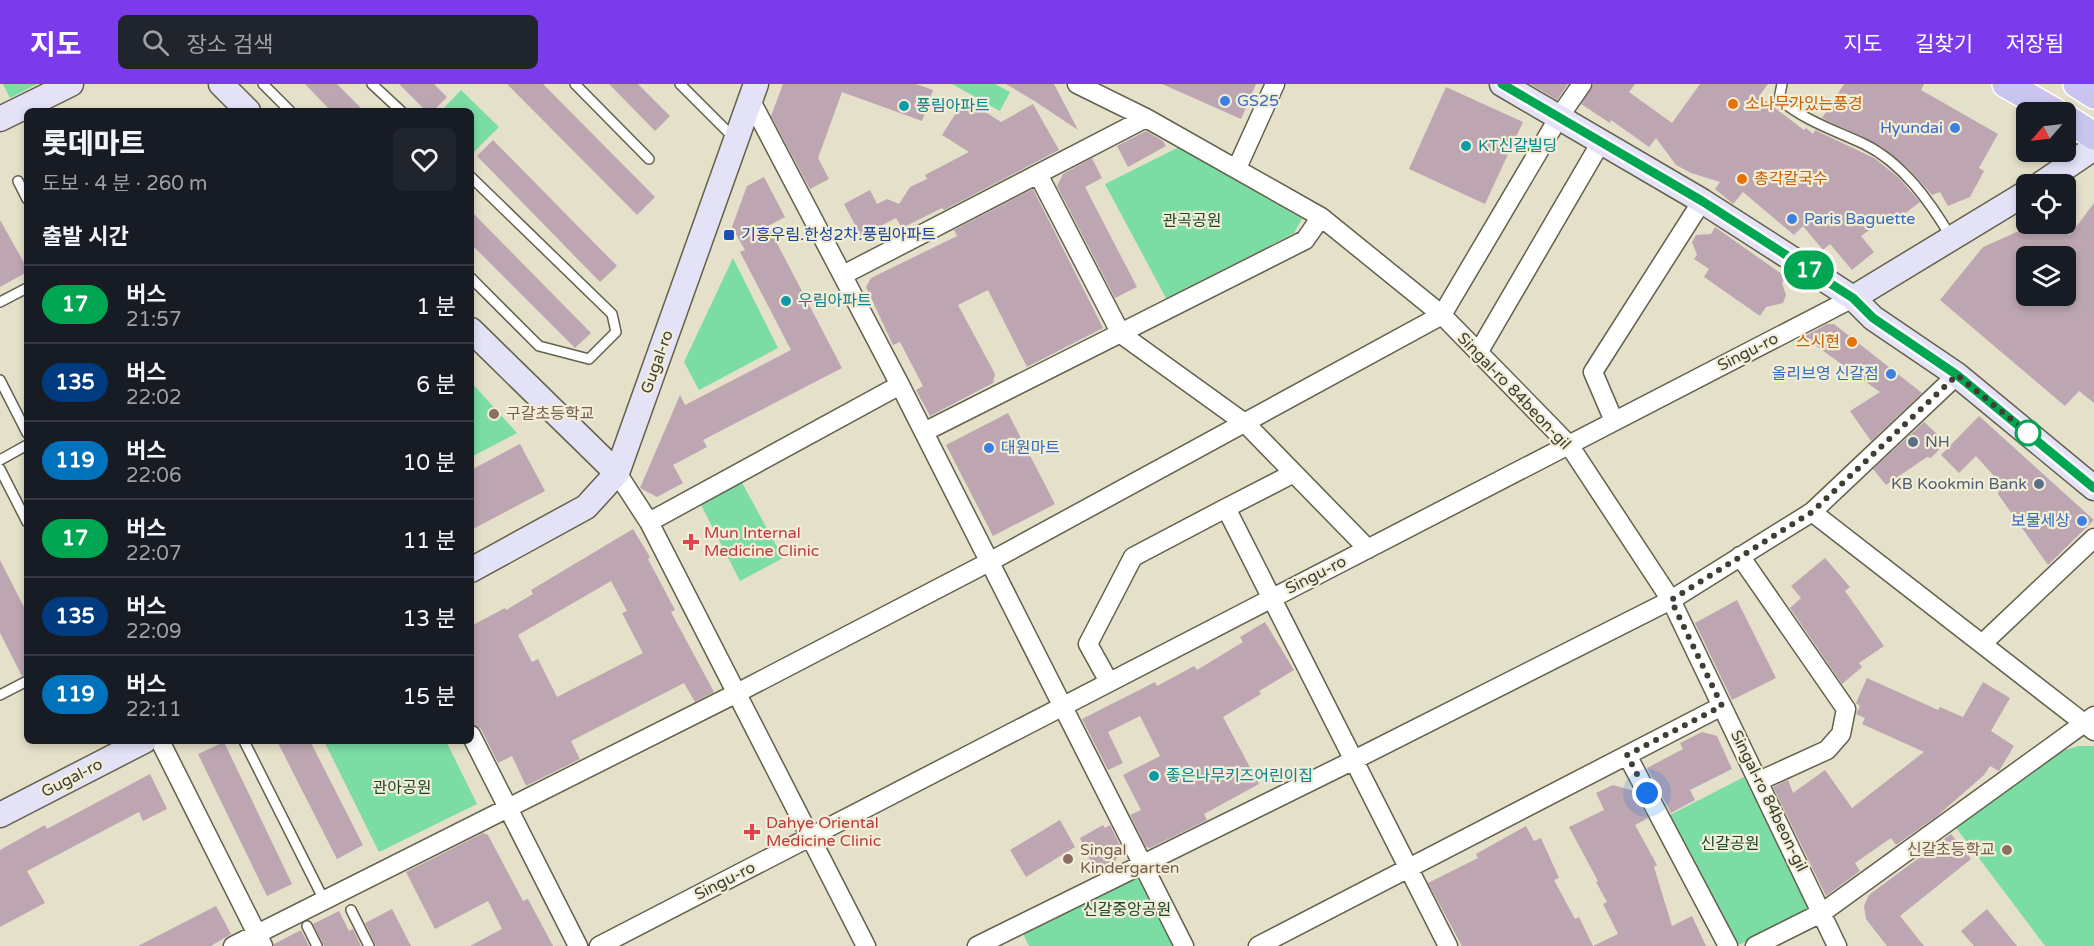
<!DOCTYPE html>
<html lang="ko">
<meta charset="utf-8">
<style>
body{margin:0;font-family:"Varela Round","Noto Sans KR",sans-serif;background:#20242c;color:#f1f3f6;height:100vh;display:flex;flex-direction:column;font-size:22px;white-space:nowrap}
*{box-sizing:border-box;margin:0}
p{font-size:20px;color:#9ea1a6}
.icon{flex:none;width:33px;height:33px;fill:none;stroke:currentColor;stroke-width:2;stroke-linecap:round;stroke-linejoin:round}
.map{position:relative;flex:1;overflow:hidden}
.panel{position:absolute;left:24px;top:24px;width:450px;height:636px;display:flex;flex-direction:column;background:#171b24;border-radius:9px;box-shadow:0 3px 9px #0003}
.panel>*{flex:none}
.badge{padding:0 12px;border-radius:20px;font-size:21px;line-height:39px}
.needle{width:39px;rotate:242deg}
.controls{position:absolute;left:2016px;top:18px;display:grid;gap:12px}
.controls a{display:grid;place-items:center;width:60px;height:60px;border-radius:9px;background:#171b24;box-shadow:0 3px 9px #0003;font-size:30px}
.you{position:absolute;width:30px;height:30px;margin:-15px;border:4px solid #fff;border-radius:50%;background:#1a73e8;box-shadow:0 0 0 9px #1a73e833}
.map>.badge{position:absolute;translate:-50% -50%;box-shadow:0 0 0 3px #fff}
h2{padding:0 18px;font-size:22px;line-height:54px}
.round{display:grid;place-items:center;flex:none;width:63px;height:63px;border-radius:9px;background:#20242c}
.head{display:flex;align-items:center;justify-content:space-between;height:102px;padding:0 18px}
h1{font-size:28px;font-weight:800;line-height:45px}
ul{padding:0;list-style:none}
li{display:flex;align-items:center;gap:18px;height:78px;padding:0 18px;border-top:2px solid #363941}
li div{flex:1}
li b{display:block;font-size:22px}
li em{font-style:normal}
li .badge{min-width:66px;font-weight:700;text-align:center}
header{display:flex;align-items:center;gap:36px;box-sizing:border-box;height:84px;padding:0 30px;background:#7c3aed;color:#fff}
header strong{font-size:28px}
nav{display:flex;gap:33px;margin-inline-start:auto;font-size:21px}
.search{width:420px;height:54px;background:#20242c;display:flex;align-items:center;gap:15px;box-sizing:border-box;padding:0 21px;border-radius:9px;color:#9ea1a6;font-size:22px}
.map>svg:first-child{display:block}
.green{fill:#7bdda4}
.building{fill:#bda6b1;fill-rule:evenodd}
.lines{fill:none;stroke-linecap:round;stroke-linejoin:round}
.lane-casing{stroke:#63604c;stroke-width:12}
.street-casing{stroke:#63604c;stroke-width:21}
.secondary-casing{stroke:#63604c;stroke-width:27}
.primary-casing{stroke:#fff;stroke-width:30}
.lane{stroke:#fff;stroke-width:9}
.street{stroke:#fff;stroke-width:18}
.secondary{stroke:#e4e2f7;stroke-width:24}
.primary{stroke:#c9c5ee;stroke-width:27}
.line-casing{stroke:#fff;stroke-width:14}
.line{stroke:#00a651;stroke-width:9}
.walk{stroke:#3f3d34;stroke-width:6;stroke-dasharray:0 10.8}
.shop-dot{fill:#3f7fe0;stroke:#f1edd6;stroke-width:2}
.food-dot{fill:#e8710a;stroke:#f1edd6;stroke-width:2}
.culture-dot{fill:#0f9aa8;stroke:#f1edd6;stroke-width:2}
.transit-dot{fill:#1a4fb4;stroke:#f1edd6;stroke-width:2}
.education-dot{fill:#8d6e63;stroke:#f1edd6;stroke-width:2}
.stop-dot{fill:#fff;stroke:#00a651;stroke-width:3}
.service-dot{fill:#5c6f8a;stroke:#f1edd6;stroke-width:2}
.health-dot{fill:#e0444e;stroke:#f1edd6;stroke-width:2}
.labels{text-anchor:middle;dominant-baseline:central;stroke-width:4.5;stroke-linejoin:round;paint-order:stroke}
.shop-label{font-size:16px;fill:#366cbe;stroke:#f1edd6;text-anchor:start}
.food-label{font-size:16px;fill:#c56008;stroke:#f1edd6;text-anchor:start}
.culture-label{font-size:16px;fill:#0d838f;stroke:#f1edd6;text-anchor:start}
.park-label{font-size:16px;fill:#1a442d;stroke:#f1edd6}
.transit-label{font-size:16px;fill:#164399;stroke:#f1edd6;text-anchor:start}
.street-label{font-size:16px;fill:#3f3d34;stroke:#f1edd6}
.education-label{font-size:16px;fill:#785e54;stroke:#f1edd6;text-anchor:start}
.service-label{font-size:16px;fill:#4e5e75;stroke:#f1edd6;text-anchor:start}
.health-label{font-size:16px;fill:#be3a42;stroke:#f1edd6;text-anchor:start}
</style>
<header>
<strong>지도</strong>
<div class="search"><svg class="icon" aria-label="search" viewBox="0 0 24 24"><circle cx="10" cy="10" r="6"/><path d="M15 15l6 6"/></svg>장소 검색</div>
<nav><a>지도</a><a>길찾기</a><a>저장됨</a></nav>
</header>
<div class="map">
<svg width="2094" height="862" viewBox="0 0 2094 862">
<rect width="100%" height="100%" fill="#e4e0c9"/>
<path class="green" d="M 3,0 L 37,0 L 10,14 Z
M 952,0 L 995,0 L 1010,8 L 1000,27 Z
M 461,6 L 499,43 L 471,71 L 471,27 L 441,27 Z
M 1181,62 L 1302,135 L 1294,149 L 1167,216 L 1105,100 Z
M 733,174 L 778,264 L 699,306 L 684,278 Z
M 471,298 L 517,349 L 471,373 Z
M 740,395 L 783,474 L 740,497 L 699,417 Z
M 324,657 L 446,657 L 477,720 L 379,768 Z
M 2079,662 L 2094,662 L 2094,862 L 2045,862 L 1954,741 L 2062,667 Z
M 1744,693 L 1814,827 L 1736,862 L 1666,733 Z
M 1142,779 L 1184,862 L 1029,862 L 1019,841 Z"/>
<path class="building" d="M 305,0 L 337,0 L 364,27 L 331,27 Z
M 399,0 L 434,0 L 447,13 L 433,27 L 426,27 Z
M 507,0 L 543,0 L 655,113 L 637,131 Z
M 609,0 L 638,0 L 670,32 L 655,47 Z
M 783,0 L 916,0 L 933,6 L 922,37 L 842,8 L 818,74 L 829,95 L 810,105 L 771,32 Z
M 1006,0 L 1054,0 L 1078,46 L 1036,18 Z
M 1162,0 L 1256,0 L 1241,35 Z
M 1530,0 L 1568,0 L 1557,16 Z
M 1593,0 L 1635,0 L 1629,8 L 1672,39 L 1700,0 L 1768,0 L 1759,12 L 1804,46 L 1806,44 L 1813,50 L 1815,46 L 1874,74 L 1898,93 L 1920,118 L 1891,140 L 1886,134 L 1861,152 L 1874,168 L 1852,186 L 1830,160 L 1823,166 L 1803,142 L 1794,151 L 1743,108 L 1733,120 L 1715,105 L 1720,98 L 1691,89 L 1676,81 L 1656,54 L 1649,63 L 1611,36 L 1610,39 L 1581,20 Z
M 1844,0 L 1924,0 L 1921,6 L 1998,50 L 1979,84 L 1984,87 L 1970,113 L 1948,122 L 1940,108 L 1932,111 L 1908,84 L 1882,63 L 1822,34 Z
M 1446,3 L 1523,38 L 1485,120 L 1409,85 Z
M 965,15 L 1001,38 L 1033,20 L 1059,66 L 944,126 L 942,124 L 902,144 L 896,134 L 861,152 L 844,120 L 870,106 L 877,120 L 887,115 L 899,120 L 910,103 L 927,95 L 925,91 L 969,68 L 942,51 Z
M 1146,47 L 1163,57 L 1166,62 L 1128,83 L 1117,62 Z
M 493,56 L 617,182 L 600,198 L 477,72 Z
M 1092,74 L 1102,94 L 1085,103 L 1137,203 L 1115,214 L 1057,102 L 1063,90 Z
M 764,93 L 785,133 L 768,142 L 842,284 L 703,356 L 707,363 L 673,381 L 683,399 L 657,413 L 640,404 L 680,311 L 685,321 L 791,266 L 740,168 L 745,166 L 732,143 L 747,102 Z
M 1033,105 L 1103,244 L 1027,283 L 988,206 L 958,221 L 995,290 L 993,299 L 930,332 L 916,306 L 923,302 L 900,258 L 893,261 L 866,203 L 871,194 L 957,152 L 954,146 Z
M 2094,119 L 2094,319 L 2079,307 L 2065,322 L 1940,216 L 1983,163 L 2019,147 L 2046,143 L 2070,151 ZM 2026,172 L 2066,172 L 2066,212 L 2026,212 Z
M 471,127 L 591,249 L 575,264 L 471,160 Z
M 0,136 L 27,184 L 27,188 L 0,203 Z
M 1715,143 L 1786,193 L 1782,199 L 1786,211 L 1783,219 L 1766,223 L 1760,232 L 1704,193 L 1709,185 L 1694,175 L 1697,171 L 1692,158 L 1696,151 L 1711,150 Z
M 1827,240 L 1834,240 L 1922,309 L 1871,357 L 1850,327 L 1880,308 L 1804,253 Z
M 1008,329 L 1055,420 L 993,452 L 946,361 Z
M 1979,332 L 2094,436 L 2048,481 L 1998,410 L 2002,401 L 1976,372 L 1959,389 L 1941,371 Z
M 1924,338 L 1946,358 L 1931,374 L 1927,373 L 1886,401 L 1873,385 Z
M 520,360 L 545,407 L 471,446 L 471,386 Z
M 633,445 L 650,473 L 648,475 L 675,526 L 671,528 L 714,608 L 695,618 L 684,599 L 571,657 L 580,675 L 526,702 L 512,672 L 498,679 L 481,645 L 471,640 L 471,542 L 505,524 L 506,526 L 533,510 L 531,506 ZM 611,497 L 627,527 L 622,529 L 643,569 L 557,613 L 538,575 L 532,578 L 518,551 Z
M 1825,474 L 1850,503 L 1845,507 L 1884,562 L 1859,579 L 1862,583 L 1842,600 L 1790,524 L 1801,514 L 1791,502 Z
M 0,476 L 27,529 L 27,590 L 22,592 L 0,549 Z
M 1737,516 L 1776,594 L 1732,616 L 1695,539 Z
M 1265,538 L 1294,586 L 1259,607 L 1261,610 L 1223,633 L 1259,700 L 1204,730 L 1207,736 L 1150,764 L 1146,763 L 1130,731 L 1141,726 L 1123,691 L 1160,672 L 1140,632 L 1108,648 L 1123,679 L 1108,686 L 1082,635 L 1155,598 L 1157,602 L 1194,582 L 1197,586 L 1243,558 L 1240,553 Z
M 1867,594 L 1938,626 L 1940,623 L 1963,633 L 1983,598 L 2010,614 L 1991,647 L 2014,662 L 1999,687 L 1990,682 L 1984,691 L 1937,732 L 1896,761 L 1891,754 L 1855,779 L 1860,787 L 1826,812 L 1773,703 L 1788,696 L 1793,709 L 1825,686 L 1852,724 L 1924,668 L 1862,640 L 1865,634 L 1856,630 L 1860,622 L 1856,619 Z
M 1702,648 L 1717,652 L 1732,685 L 1690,706 L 1695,716 L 1671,729 L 1647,684 L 1683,665 L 1680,659 Z
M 277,657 L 310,657 L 363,761 L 337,775 Z
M 224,658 L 292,800 L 267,812 L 198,670 Z
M 150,690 L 167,725 L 143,737 L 139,728 L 27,787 L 45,819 L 0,843 L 0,766 L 45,741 L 47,745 Z
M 1613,701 L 1634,707 L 1648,734 L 1635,741 L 1657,781 L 1654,783 L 1672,842 L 1692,832 L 1706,862 L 1593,862 L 1618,850 L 1603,820 L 1607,818 L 1596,798 L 1598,797 L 1569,743 L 1604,726 L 1596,709 Z
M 1060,736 L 1075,763 L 1026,793 L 1010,766 Z
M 1103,741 L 1105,744 L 1110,741 L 1121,763 L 1114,781 L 1096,789 L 1080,754 Z
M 1526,742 L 1534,757 L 1541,754 L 1559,794 L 1554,796 L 1575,835 L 1579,833 L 1593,862 L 1462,862 L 1428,799 L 1478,774 L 1476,770 Z
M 483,749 L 488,751 L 523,817 L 528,815 L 553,862 L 470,862 L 502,845 L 488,817 L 435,845 L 406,788 Z
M 1951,750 L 1971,775 L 1900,832 L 1924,862 L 1887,862 L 1866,835 L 1864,822 L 1869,811 Z
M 216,822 L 231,850 L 211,862 L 138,862 Z
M 392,825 L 411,862 L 376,862 L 365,839 Z
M 1987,825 L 2017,862 L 1974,862 L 1961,847 Z
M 339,827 L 349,847 L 353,845 L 361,862 L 324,862 L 313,840 Z
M 301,846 L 309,862 L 274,862 L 274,860 Z"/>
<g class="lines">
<defs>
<path id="lane" d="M 263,0 L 290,27
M 372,0 L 401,27
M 575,0 L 649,75
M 680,0 L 735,55
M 1782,0 L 1779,15 C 1805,37 1834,46 1864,60 C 1903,79 1930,118 1951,153
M 471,93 L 612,230 L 616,248 L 589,275 L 539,262 L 471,194
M 18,97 L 27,115
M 0,218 L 27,204
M 0,296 L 27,349
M 0,376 L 27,361
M 0,385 L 27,438
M 0,611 L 27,597
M 244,657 L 324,816
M 351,826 L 369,862
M 307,842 L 317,862"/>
<path id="street" d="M 1077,0 L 1146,34 L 1321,133 L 1442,231 L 1569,361 L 1671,516 L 1837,862
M 750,15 L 900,301 L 1184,862
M 1237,84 L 1275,0
M 1038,90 L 1121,250 L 1246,340 L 1368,465
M 843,191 L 1146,34
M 1478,269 L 1601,58
M 1614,337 L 1593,288 L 1702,117
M 924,348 L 1305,156 L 1321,133
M 617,389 L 649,438 L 866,862
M 1226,424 L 1294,389
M 1812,428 L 2094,647
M 649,438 L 900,301
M 1740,472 L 1846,625 L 1841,650 L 1827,666 L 1759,697
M 1983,559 L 2094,454
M 1109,598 L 1088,560 L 1133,473 L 1226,424 L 1448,862
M 471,651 L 578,862
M 160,657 L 263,862
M 1627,671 L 1728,862
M 233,862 L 737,609 L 989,478 L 1442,231 L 1559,33 L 1582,0
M 599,862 L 1853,214
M 977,862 L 1354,676 L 1671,516 L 1812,428 L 1957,291
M 1258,862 L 1722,622
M 1755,862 L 1823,828 L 2094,632"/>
<path id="secondary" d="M 221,0 L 248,27
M 1502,0 L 1702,117 L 1853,214 L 1873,234 L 1957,291 L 2094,404
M 0,35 L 71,0
M 2041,100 L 2094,64
M 1853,214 L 2026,109
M 471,246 L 617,389
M 471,486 L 586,423 L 617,389 L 756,0
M 0,731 L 144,657"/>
<path id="primary" d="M 2006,0 L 2055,28
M 2077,0 L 2094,11
M 2066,34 L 2094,52"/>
</defs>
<use href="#lane" class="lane-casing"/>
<use href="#street" class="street-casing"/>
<use href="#secondary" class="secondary-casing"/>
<use href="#primary" class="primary-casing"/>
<use href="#lane" class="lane"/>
<use href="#street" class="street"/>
<use href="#secondary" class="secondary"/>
<use href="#primary" class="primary"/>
</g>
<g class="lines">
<defs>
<path id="line" d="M 1502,0 L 1702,117 L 1853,214 L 1873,234 L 1957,291 L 2094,404"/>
</defs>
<use href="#line" class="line-casing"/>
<use href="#line" class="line"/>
<path class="walk" d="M 1647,709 L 1627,671 L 1722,622 L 1671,516 L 1812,428 L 1957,291 L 2028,349"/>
</g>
<g class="shop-dot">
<circle cx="1225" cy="17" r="6"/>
<circle cx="1955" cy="44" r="6"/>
<circle cx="1792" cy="135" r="6"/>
<circle cx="1891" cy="290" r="6"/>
<circle cx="989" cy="364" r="6"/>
<circle cx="2082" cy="437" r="6"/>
</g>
<g class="food-dot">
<circle cx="1733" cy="20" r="6"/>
<circle cx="1742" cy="95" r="6"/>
<circle cx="1852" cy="258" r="6"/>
</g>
<g class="culture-dot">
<circle cx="904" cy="22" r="6"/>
<circle cx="1466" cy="62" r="6"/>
<circle cx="786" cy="217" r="6"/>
<circle cx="1154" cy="692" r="6"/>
</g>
<rect class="transit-dot" x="723" y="145" width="12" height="12" rx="3"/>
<g class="education-dot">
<circle cx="494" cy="330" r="6"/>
<circle cx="2007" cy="766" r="6"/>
<circle cx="1068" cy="775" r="6"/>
</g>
<circle class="stop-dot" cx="2028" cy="349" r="12"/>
<g class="service-dot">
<circle cx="1913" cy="358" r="6"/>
<circle cx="2039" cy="400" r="6"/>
</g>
<g class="health-dot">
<path d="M688 449h6v6h6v6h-6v6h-6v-6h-6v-6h6z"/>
<path d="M749 739h6v6h6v6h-6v6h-6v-6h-6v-6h6z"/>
</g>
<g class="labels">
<g class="shop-label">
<text x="1237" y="17">GS25</text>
<text x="1943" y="44" text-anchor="end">Hyundai</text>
<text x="1804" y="135">Paris Baguette</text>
<text x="1879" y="290" text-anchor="end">올리브영 신갈점</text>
<text x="1001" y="364">대원마트</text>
<text x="2070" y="437" text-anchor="end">보물세상</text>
</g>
<g class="food-label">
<text x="1745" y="20">소나무가있는풍경</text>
<text x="1754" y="95">총각칼국수</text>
<text x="1840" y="258" text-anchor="end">스시현</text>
</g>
<g class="culture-label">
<text x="916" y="22">풍림아파트</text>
<text x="1478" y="62">KT신갈빌딩</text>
<text x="798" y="217">우림아파트</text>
<text x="1166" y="692">좋은나무키즈어린이집</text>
</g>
<g class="park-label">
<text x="1192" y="137">관곡공원</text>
<text x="402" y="704">관아공원</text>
<text x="1730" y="760">신갈공원</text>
<text x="1127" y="826">신갈중앙공원</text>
</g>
<g class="transit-label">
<text x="741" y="151">기흥우림.한성2차.풍림아파트</text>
</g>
<g class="street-label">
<text transform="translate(1748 268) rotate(-27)">Singu-ro</text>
<text transform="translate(657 278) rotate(-70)">Gugal-ro</text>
<text transform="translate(1514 307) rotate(46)">Singal-ro 84beon-gil</text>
<text transform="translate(1316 491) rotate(-27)">Singu-ro</text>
<text transform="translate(72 694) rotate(-27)">Gugal-ro</text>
<text transform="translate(1769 717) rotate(64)">Singal-ro 84beon-gil</text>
<text transform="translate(725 797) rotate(-27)">Singu-ro</text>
</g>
<g class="education-label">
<text x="506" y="330">구갈초등학교</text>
<text x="1080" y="766">Singal<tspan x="1080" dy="18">Kindergarten</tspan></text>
<text x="1995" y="766" text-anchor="end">신갈초등학교</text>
</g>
<g class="service-label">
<text x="1925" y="358">NH</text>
<text x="2027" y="400" text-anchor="end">KB Kookmin Bank</text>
</g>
<g class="health-label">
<text x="704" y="449">Mun Internal<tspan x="704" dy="18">Medicine Clinic</tspan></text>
<text x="766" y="739">Dahye Oriental<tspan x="766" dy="18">Medicine Clinic</tspan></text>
</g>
</g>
</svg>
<div class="controls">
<a><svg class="needle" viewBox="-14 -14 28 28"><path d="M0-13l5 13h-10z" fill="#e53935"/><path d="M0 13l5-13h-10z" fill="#9ea1a6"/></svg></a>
<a><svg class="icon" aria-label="locate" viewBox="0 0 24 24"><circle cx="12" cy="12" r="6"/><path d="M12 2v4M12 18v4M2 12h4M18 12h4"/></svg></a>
<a><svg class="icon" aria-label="layers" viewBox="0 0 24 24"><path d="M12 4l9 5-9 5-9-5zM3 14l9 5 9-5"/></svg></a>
</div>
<div class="you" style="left:1647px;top:709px"></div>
<b class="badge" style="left:1809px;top:186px;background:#00a651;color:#fff">17</b>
<section class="panel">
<div class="head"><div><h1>롯데마트</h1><p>도보 · 4 분 · 260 m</p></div><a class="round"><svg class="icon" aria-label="heart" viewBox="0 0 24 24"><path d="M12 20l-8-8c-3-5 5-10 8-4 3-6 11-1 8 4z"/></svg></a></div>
<h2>출발 시간</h2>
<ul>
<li><span class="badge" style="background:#00a651;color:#fff">17</span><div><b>버스</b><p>21:57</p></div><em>1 분</em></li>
<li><span class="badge" style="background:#003b80;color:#fff">135</span><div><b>버스</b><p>22:02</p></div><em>6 분</em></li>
<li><span class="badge" style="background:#0072bc;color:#fff">119</span><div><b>버스</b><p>22:06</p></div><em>10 분</em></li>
<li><span class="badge" style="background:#00a651;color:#fff">17</span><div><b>버스</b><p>22:07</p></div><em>11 분</em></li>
<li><span class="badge" style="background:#003b80;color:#fff">135</span><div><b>버스</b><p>22:09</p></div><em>13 분</em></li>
<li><span class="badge" style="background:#0072bc;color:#fff">119</span><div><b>버스</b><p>22:11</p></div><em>15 분</em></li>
</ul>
</section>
</div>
